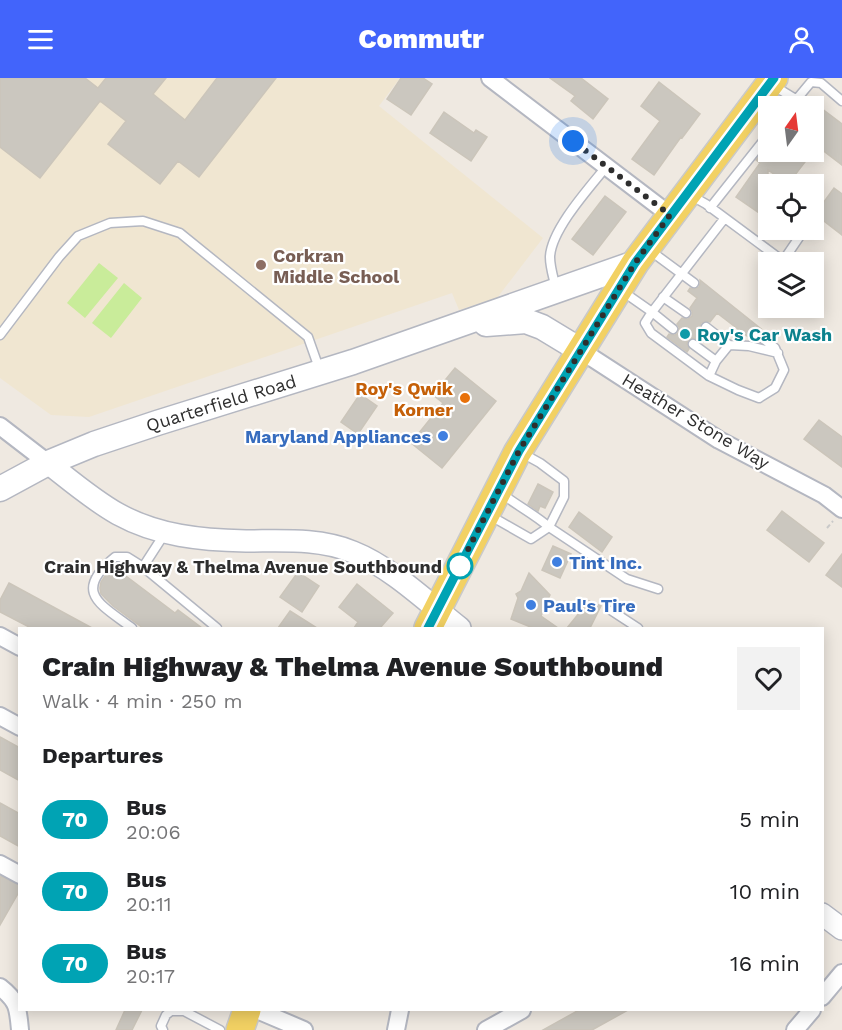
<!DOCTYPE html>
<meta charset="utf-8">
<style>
body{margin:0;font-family:"Work Sans",sans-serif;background:#f2f2f2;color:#202124;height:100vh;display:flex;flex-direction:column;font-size:22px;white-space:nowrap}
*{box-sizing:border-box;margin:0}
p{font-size:20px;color:#757577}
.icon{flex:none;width:33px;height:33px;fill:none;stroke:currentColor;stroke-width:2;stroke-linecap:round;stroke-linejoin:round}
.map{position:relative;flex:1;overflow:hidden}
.sheet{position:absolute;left:18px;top:549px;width:806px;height:384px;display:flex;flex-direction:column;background:#fff;border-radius:0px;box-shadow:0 3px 15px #0003}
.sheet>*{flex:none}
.badge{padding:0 12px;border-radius:20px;font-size:21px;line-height:39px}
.needle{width:39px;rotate:14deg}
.fabs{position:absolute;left:758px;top:18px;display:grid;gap:12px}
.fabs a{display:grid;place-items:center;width:66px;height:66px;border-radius:0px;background:#fff;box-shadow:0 3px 15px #0003;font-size:30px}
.you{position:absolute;width:30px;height:30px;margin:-15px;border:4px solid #fff;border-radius:50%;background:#1a73e8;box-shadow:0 0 0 9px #1a73e833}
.map>.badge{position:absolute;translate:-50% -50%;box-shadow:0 0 0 3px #fff}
h2{padding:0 24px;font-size:22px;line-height:54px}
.round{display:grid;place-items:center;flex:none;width:63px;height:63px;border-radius:0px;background:#f2f2f2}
.overview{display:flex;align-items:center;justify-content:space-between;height:102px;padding:0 24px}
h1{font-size:28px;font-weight:800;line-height:45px}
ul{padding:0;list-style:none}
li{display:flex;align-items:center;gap:18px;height:72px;padding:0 24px}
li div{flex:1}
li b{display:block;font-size:22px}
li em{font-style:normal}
li .badge{min-width:66px;font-weight:700;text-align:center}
header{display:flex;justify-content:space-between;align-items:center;height:78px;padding:0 24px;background:#4264fb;color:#fff;font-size:27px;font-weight:800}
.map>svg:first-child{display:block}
.education{fill:#f0e6d1}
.pitch{fill:#c9ec9a}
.building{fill:#cbc7bf;stroke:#cbc5ba;stroke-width:1.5}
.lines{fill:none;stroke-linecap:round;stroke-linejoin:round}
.service-casing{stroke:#b4b7c1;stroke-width:11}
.minor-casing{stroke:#b4b7c1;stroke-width:20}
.tertiary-casing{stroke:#b4b7c1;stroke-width:24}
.secondary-casing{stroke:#b4b7c1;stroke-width:27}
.primary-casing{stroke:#c9c9c9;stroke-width:30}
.path{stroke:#c9c9c9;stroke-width:2;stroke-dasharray:4.5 3;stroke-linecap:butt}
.service{stroke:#fff;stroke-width:8}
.minor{stroke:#fff;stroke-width:16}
.tertiary{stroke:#fff;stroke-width:21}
.secondary{stroke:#fff;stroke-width:24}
.primary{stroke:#f2d163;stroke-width:27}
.line-casing{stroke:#fff;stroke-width:14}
.line{stroke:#00a3b4;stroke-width:9}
.walk{stroke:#2e2e2e;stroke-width:6;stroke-dasharray:0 10.8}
.education-dot{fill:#8d6e63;stroke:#fff;stroke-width:2}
.culture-dot{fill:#0f9aa8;stroke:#fff;stroke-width:2}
.food-dot{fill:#e8710a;stroke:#fff;stroke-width:2}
.shop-dot{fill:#3f7fe0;stroke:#fff;stroke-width:2}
.stop-dot{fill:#fff;stroke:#00a3b4;stroke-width:3}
.labels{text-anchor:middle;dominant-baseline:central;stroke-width:4.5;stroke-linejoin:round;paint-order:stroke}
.education-label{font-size:18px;font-weight:bold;fill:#785e54;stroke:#fff;text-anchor:start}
.culture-label{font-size:18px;font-weight:bold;fill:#0d838f;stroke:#fff;text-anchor:start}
.food-label{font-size:18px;font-weight:bold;fill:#c56008;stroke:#fff;text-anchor:end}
.street-label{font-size:18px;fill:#2e2e2e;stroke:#fff}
.shop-label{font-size:18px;font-weight:bold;fill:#366cbe;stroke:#fff;text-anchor:start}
.stop-label{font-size:18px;font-weight:bold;fill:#2e2e2e;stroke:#fff;text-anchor:end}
</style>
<header><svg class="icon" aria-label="menu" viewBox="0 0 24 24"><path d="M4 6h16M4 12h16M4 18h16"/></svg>Commutr<svg class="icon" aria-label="person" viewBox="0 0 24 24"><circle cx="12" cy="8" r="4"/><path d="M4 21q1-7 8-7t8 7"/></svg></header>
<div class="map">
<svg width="842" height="952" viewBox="0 0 842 952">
<rect width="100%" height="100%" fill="#efe9e1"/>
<path class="education" d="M 0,0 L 400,0 L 379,28 L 543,160 L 497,220 L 459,232 L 452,215 L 89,339 L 51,337 L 0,300 Z"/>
<path class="pitch" d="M 99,185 L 118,200 L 85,240 L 67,225 Z
M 124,205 L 142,220 L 111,260 L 92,245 Z"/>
<path class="building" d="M 0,0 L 85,0 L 98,10 L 106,0 L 166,0 L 153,16 L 185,42 L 217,0 L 276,0 L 199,99 L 178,83 L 160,106 L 108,66 L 126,43 L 100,23 L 40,100 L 0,69 Z
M 401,0 L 423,0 L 432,6 L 411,37 L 387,21 Z
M 550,0 L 581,0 L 608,21 L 593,41 L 571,23 L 575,18 Z
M 659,4 L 700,36 L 682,60 L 681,59 L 654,97 L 632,81 L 660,43 L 641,28 Z
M 813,24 L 842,46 L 842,87 L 813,65 Z
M 444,34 L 474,55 L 476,52 L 487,59 L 471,83 L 430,55 Z
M 763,74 L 792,74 L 805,84 L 788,106 L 768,92 L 768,141 L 736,119 L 760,85 L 756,82 Z
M 834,110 L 842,116 L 842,157 L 815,136 Z
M 605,118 L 626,134 L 593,177 L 572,161 Z
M 700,202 L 760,250 L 754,249 L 751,252 L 750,255 L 752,260 L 751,261 L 717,235 L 710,244 L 706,243 L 701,245 L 700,249 L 702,254 L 697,261 L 693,260 L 688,262 L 687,266 L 689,271 L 687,274 L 667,259 L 669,256 L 675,257 L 678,255 L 679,249 L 677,246 L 682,240 L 688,241 L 692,238 L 692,233 L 690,230 L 697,220 L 688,213 L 690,210 L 694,211 L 699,209 L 700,206 Z
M 455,290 L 496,323 L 442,390 L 411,365 L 443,325 L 433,317 Z
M 360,316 L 377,328 L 358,356 L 341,344 Z
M 819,342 L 842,359 L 842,389 L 804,361 Z
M 538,406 L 553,414 L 545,430 L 540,428 L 538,433 L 528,426 Z
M 782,433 L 824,465 L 809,484 L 767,452 Z
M 579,434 L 612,459 L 602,474 L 569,449 Z
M 553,468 L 571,476 L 560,500 L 542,492 Z
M 842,476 L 842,509 L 826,497 Z
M 114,489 L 175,535 L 178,532 L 202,550 L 143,550 L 113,528 L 101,516 L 100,510 L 101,504 L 107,495 Z
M 298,494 L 319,508 L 302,534 L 280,519 Z
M 529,495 L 550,517 L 541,538 L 558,550 L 533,550 L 511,541 L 518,520 L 516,516 L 521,513 Z
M 9,505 L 92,550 L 31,550 L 0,534 L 0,522 Z
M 357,506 L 393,535 L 380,550 L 354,550 L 358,544 L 339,529 Z
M 589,523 L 601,528 L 590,550 L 567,550 Z
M 290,533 L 317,550 L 278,550 Z
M 0,659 L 20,670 L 20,703 L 0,692 Z
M 0,725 L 20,736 L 20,769 L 0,758 Z
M 0,798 L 20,807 L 20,812 L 0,847 Z
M 125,932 L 142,932 L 132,952 L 116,952 Z
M 579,932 L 628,932 L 592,952 L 543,952 Z"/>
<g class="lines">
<defs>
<path id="service" d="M 774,8 L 797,22
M 791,28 L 811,4 L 821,5 L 842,23
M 690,117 L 706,126 L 783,183 L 804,152
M 710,130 L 768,57
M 648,171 L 694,205
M 556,211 C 554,201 550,190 550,179 C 551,152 589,110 606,89
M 622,213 L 652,234 L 724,141
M 663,219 L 686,235
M 706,249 L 729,267 L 716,283
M 673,251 L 652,234 L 645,245 L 651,255 L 709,298 L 738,312 L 759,320 L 775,310 L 784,292 L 775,270 L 756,255
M 0,257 L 59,179 L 78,158 L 110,145 L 143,143 L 180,155 L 308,259 L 320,293
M 693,266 L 716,283 L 709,298
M 729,267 L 749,268 L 778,275
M 501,415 C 516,427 534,436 549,449 L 564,419 L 564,403 L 540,385 L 520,374
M 489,437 L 531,461 L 549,449 L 627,501 L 658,511
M 143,489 L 165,455
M 612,533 L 638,550
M 132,550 C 100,526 72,514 115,479 L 127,479 L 143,489 L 217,550
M 163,952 L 161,948 L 166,937 L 171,933 L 184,933 L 220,952"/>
<path id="minor" d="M 490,0 L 670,137
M 580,272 L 719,362 L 824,417 L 842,431
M 0,348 L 48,385
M 0,558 L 20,569
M 0,638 L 20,649
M 0,786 L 20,797
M 0,909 C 18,923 18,930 20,952
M 822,919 L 842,895
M 257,932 L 304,952
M 396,952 L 400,932
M 486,952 L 522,932
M 795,952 L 812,932"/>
<path id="tertiary" d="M 48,385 C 71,403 93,422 118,436 C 158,458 201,462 246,463 C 282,463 319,460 353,474 C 391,489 428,525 460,550
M 822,836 L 842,851"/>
<path id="secondary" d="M 486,246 L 526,243 L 542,249 L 580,272
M 0,411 L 48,385 L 94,366 L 157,345 L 353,284 L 635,185"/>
<path id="primary" d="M 428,550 L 517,375 L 635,185 L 774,0
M 240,952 L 247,932"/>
</defs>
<use href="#service" class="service-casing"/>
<use href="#minor" class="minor-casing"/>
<use href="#tertiary" class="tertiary-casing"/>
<use href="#secondary" class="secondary-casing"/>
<use href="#primary" class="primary-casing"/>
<path class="path" d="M 827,450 L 833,443"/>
<use href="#service" class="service"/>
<use href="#minor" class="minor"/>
<use href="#tertiary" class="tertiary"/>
<use href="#secondary" class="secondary"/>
<use href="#primary" class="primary"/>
</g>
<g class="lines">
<defs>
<path id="line" d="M 428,550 L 519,373 L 635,185 L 774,0"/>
</defs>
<use href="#line" class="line-casing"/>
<use href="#line" class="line"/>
<path class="walk" d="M 460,488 L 459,489 L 519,373 L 635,185 L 670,137 L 573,63"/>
</g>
<circle class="education-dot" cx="261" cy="187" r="6"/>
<circle class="culture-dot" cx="685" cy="256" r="6"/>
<circle class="food-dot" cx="465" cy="320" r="6"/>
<g class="shop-dot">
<circle cx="443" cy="358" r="6"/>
<circle cx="557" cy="484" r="6"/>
<circle cx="531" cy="527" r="6"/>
</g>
<circle class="stop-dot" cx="460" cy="488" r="12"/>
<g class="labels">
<g class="education-label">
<text x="273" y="177">Corkran<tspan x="273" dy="21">Middle School</tspan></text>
</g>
<g class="culture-label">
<text x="697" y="256">Roy's Car Wash</text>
</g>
<g class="food-label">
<text x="453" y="310">Roy's Qwik<tspan x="453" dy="21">Korner</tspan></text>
</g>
<g class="street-label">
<text transform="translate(221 325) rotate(-17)">Quarterfield Road</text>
<text transform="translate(696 343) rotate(31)">Heather Stone Way</text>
</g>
<g class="shop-label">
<text x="431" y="358" text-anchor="end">Maryland Appliances</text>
<text x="569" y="484">Tint Inc.</text>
<text x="543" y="527">Paul's Tire</text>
</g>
<g class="stop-label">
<text x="442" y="488">Crain Highway &amp; Thelma Avenue Southbound</text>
</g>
</g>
</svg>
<div class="fabs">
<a><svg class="needle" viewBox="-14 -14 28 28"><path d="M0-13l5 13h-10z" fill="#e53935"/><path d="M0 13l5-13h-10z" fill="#757577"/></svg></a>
<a><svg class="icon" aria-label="locate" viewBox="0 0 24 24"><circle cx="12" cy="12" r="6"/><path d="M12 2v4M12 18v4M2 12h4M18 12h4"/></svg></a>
<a><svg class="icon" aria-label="layers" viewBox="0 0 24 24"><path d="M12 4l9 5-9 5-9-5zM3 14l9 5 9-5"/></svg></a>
</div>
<div class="you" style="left:573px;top:63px"></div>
<section class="sheet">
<div class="overview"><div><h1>Crain Highway &amp; Thelma Avenue Southbound</h1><p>Walk · 4 min · 250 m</p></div><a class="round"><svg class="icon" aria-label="heart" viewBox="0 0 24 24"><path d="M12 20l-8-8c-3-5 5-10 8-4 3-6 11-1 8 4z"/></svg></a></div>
<h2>Departures</h2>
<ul>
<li><span class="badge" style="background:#00a3b4;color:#fff">70</span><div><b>Bus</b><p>20:06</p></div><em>5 min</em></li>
<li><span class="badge" style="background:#00a3b4;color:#fff">70</span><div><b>Bus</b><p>20:11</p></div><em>10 min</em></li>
<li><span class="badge" style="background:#00a3b4;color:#fff">70</span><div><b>Bus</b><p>20:17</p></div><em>16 min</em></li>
</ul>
</section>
</div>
